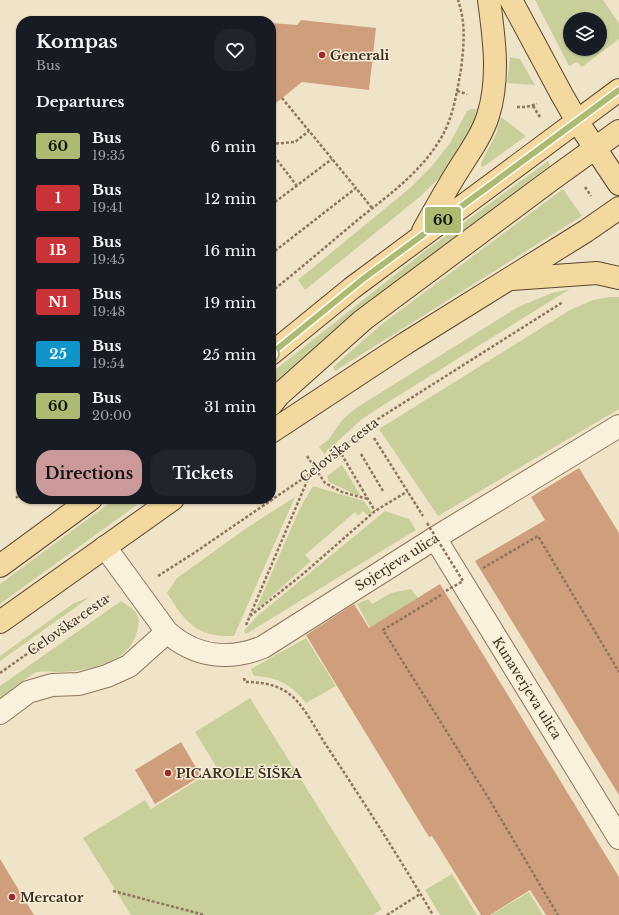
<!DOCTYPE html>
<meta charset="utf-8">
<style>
body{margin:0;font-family:"Libre Baskerville",serif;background:#20242c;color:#f1f3f6;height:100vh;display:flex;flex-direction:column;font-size:15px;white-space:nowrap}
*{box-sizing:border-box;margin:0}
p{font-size:13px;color:#9ea1a6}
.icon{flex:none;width:22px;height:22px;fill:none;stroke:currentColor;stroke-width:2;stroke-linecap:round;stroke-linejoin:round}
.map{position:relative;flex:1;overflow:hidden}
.drawer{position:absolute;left:16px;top:16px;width:260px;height:488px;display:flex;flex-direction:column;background:#171b24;border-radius:16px;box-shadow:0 1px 3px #0004}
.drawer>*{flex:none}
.badge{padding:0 8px;border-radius:3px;font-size:14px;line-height:26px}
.tools{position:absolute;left:563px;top:12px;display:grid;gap:8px}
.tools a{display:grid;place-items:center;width:44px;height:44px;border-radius:50%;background:#171b24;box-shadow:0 1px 3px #0004;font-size:20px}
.map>.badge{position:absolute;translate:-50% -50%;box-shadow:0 0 0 2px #fff}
h2{padding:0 20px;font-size:15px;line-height:36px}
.round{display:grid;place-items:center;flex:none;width:42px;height:42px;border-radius:16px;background:#20242c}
.summary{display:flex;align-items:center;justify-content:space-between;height:68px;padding:0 20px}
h1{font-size:19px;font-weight:700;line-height:30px}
.cta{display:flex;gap:8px;margin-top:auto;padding:8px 20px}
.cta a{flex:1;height:46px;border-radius:16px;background:#cc999b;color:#111;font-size:16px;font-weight:700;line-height:46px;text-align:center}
.cta a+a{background:#20242c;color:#f1f3f6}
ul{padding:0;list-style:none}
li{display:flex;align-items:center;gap:12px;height:52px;padding:0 20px}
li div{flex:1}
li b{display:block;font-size:15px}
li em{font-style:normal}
li .badge{min-width:44px;font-weight:700;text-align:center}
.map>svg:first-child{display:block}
.green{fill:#c9cf9b;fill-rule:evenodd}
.building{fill:#cf9f7d}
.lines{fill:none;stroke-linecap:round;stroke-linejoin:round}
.minor-casing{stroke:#8d765c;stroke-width:24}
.primary-casing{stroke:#5b4430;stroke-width:24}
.path{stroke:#8d765c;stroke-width:2.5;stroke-dasharray:3 2;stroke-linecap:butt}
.minor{stroke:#faf1dc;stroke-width:22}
.primary{stroke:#f3d9a0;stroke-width:22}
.path-bridge{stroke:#8d765c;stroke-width:2.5;stroke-dasharray:3 2;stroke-linecap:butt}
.line-casing{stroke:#fff;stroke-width:9}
.line{stroke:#acbb71;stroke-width:6}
.poi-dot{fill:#9e2a2b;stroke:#f7eed8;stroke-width:1.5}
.stop-dot{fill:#fff;stroke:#acbb71;stroke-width:2}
.labels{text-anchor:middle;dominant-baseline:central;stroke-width:3;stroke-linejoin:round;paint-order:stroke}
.poi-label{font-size:13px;font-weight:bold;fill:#3d2e20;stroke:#f7eed8;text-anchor:start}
.street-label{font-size:13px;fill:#3d2e20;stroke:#f7eed8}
</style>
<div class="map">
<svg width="619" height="915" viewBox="0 0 619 915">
<rect width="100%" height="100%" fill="#f0e4c8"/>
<path class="green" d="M 535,0 L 603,0 L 619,23 L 619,39 L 582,67 L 577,62 L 569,66 ZM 570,19 L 600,19 L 600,49 L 570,49 Z
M 510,57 L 520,59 L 535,85 L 507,83 Z
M 471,109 L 477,109 L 472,125 L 460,149 L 442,175 L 422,195 L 305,290 L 298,280 L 410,188 L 432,166 L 450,143 L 467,111 Z
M 501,117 L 526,136 L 483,167 L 481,166 L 481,163 L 496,134 Z
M 548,161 L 550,165 L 424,260 L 348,322 L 271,391 L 271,373 L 421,254 Z
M 563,189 L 582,216 L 335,371 L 333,367 L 382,324 Z
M 570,289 L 374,411 L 361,420 L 324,454 L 319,447 L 329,439 L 342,420 L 356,408 L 518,307 L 552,293 Z
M 609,297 L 619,297 L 619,409 L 438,516 L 379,429 L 570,310 L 593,300 Z
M 342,465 L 361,496 L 352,493 L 329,482 L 327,476 Z
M 313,486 L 364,501 L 372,513 L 367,515 L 363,511 L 358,516 L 355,512 L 305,555 L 311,561 L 263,604 L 256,609 L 300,508 Z
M 295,497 L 234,636 C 196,637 186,623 167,593 L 177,578 L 248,527 Z
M 115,499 L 145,499 L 0,604 L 0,584 Z
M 385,511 L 409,519 L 416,530 L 246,634 L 244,631 L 256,617 Z
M 411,589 L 418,598 L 370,628 L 357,604 L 368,599 L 372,604 L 391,593 Z
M 90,597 L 0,661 L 0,656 L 74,603 Z
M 121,601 C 135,610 142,613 137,632 C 135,638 132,645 127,650 C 113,665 82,671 62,672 C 54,672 45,671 37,672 C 31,674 7,694 0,699 L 0,686 Z
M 306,638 L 336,686 L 306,703 C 292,685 278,677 254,676 L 251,669 Z
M 250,698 L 382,909 L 373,915 L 131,915 L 83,838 L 145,800 L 151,809 L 217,768 L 195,732 Z
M 452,874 L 477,915 L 440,915 L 425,890 Z
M 529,892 L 543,915 L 491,915 Z"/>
<path class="building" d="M 301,20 L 376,28 L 369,90 L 302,82 L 271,107 L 271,23 L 297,25 Z
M 579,468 L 619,533 L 619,795 L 475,561 L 545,520 L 531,497 Z
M 440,584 L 619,877 L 619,915 L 546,915 L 530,890 L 490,915 L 481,915 L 432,836 L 429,837 L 306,635 L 354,604 L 369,628 Z
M 181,742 L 201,776 L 155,804 L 135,770 Z
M 0,859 L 34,915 L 0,915 Z"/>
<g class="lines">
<defs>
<path id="minor" d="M 435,538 L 619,838
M 167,632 C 195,657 229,661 263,647 L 435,538 L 619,426
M 0,713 L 28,692 L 52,685 L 79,684 L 107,676 L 129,666 L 167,632 L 105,547"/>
<path id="primary" d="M 511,0 L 562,95 L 577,121 L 619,184
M 423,231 C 433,213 443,195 454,177 C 466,157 481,138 488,116 C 500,78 494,38 489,0
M 512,279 L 597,273 L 619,278
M 271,354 L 352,288 L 619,90
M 271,405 L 279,395 L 363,320 L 551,180 L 619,131
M 271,432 L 406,343 L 586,231 L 619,208
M 0,566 L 91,499
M 0,622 L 173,499"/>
</defs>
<use href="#minor" class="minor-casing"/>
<use href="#primary" class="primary-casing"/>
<path class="path" d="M 457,91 L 467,94
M 282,98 L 356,188
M 533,106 L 540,117
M 517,107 L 526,107 L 537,104
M 271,144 L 295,142 L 309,131
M 271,152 L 297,186
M 585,187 L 591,196
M 271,205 L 332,159
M 271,254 L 356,188 L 372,208
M 271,267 L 273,270
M 271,292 C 301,268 330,243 360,218 C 390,194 421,172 441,138 C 453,118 457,92 461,69 C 464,45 466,23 458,0
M 374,438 L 423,516
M 339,450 L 375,511
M 361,454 L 383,491
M 307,456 L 325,483 L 342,492 L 368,499
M 16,498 L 21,494
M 483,568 L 538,536 L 619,672
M 158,576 L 194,553 L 311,473 L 331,458 L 370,424 L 563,302
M 441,595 L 383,630 L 489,799 L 558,915
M 250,616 L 303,574 L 375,511 L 408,491
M 246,625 L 310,474
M 0,673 L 109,596
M 244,678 L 245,682 C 261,682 275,684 288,693 C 303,703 316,730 326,745 C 363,801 399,857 433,915
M 113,891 L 205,915
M 387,915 L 420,894"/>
<use href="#minor" class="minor"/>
<use href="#primary" class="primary"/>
<path class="path-bridge" d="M 427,523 L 463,581 L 444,592"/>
</g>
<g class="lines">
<defs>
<path id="line" d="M 271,354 L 363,279 L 619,90"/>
</defs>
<use href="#line" class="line-casing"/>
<use href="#line" class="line"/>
</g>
<g class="poi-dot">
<circle cx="322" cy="55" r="4"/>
<circle cx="168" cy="773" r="4"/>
<circle cx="12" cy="897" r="4"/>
</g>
<circle class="stop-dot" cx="271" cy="354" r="8"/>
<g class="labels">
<g class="poi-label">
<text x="330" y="55">Generali</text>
<text x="176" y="773">PICAROLE ŠIŠKA</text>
<text x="20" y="897">Mercator</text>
</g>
<g class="street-label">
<text transform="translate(339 450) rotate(-38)">Celovška cesta</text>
<text transform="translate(397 562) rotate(-32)">Sojerjeva ulica</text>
<text transform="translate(68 625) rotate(-35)">Celovška cesta</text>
<text transform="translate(527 688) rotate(58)">Kunaverjeva ulica</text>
</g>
</g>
</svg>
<div class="tools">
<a><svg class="icon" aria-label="layers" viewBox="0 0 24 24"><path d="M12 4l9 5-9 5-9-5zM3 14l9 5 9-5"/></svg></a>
</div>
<b class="badge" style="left:443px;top:220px;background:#acbb71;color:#111">60</b>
<section class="drawer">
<div class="summary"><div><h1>Kompas</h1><p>Bus</p></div><a class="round"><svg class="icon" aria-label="heart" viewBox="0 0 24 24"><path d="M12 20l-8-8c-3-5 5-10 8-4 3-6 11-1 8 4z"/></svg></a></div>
<h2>Departures</h2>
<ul>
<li><span class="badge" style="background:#acbb71;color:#111">60</span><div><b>Bus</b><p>19:35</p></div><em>6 min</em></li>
<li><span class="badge" style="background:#c93337;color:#fff">1</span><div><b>Bus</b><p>19:41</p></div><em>12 min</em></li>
<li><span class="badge" style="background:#c93337;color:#fff">1B</span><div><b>Bus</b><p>19:45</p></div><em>16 min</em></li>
<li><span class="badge" style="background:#c93337;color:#fff">N1</span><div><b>Bus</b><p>19:48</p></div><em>19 min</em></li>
<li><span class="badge" style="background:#1095ca;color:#fff">25</span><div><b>Bus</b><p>19:54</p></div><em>25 min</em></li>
<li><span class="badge" style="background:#acbb71;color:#111">60</span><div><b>Bus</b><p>20:00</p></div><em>31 min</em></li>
</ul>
<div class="cta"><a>Directions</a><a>Tickets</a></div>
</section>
</div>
